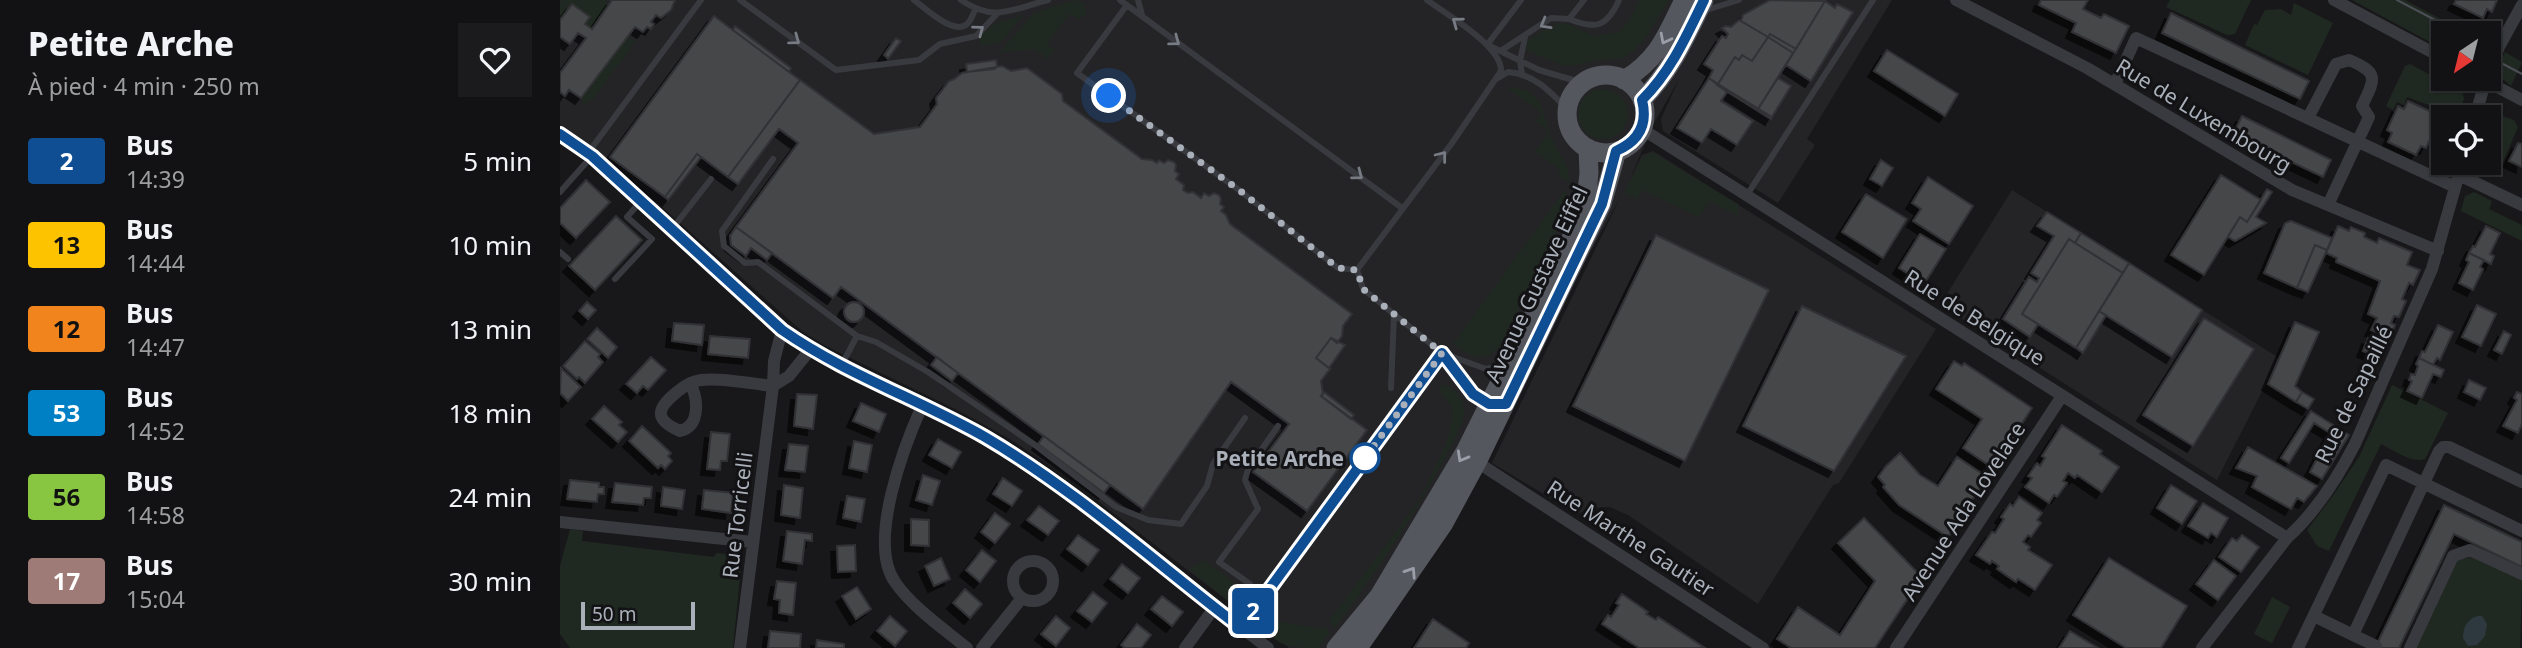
<!DOCTYPE html>
<html lang="fr">
<meta charset="utf-8">
<style>
body{margin:0;font-family:"Noto Sans",sans-serif;background:#1b1b1d;color:#f1f3f6;height:100vh;display:flex;flex-direction:column;font-size:26px;white-space:nowrap}
*{box-sizing:border-box;margin:0}
p{font-size:23px;color:#9c9ea0}
.icon{flex:none;width:38px;height:38px;fill:none;stroke:currentColor;stroke-width:2;stroke-linecap:round;stroke-linejoin:round}
.map{position:relative;flex:1;overflow:hidden}
.sheet{display:flex;flex-direction:column;background:#121214;width:560px}
.sheet>*{flex:none}
.badge{padding:0 14px;border-radius:5px;font-size:24px;line-height:46px}
.needle{width:46px;rotate:215deg}
.buttons{position:absolute;left:1871px;top:21px;display:grid;gap:14px}
.buttons a{display:grid;place-items:center;width:70px;height:70px;border-radius:0px;background:#121214;box-shadow:0 2px 5px #0004,0 0 0 2px #313234;font-size:35px}
.scale{position:absolute;left:21px;bottom:18px;width:114px;box-sizing:border-box;padding-left:7px;border:4px solid #aab0ba;border-top:0;font-size:19px;line-height:24px;white-space:nowrap;color:#aab0ba;-webkit-text-stroke:5px #131315;paint-order:stroke}
.you{position:absolute;width:35px;height:35px;margin:-18px;border:5px solid #fff;border-radius:50%;background:#1a73e8;box-shadow:0 0 0 10px #1a73e833}
.map>.badge{position:absolute;translate:-50% -50%;box-shadow:0 0 0 4px #fff}
.round{display:grid;place-items:center;flex:none;width:74px;height:74px;border-radius:0px;background:#1b1b1d}
.overview{display:flex;align-items:center;justify-content:space-between;height:119px;padding:0 28px}
h1{font-size:33px;font-weight:800;line-height:52px}
ul{padding:0;list-style:none}
li{display:flex;align-items:center;gap:21px;height:84px;padding:0 28px}
li div{flex:1}
li b{display:block;font-size:26px}
li em{font-style:normal}
li .badge{min-width:77px;font-weight:700;text-align:center}
main{display:flex;flex:1;min-height:0}
.map>svg:first-child{display:block}
.built{fill:#242427}
.green{fill:#202921}
.water{fill:#2e383f}
.building{fill:#44464a;stroke:#323236;stroke-width:2;filter:url(#shadow)}
.lines{fill:none;stroke-linecap:round;stroke-linejoin:round}
.service{stroke:#393a3f;stroke-width:6}
.minor{stroke:#393a3f;stroke-width:12}
.primary{stroke:#55575f;stroke-width:19}
.tram{stroke:#4c4e55;stroke-width:2}
.oneway{stroke:#777b83}
.oneway2{stroke:#999ea8}
.line-casing{stroke:#fff;stroke-width:16}
.line{stroke:#104e94;stroke-width:10}
.walk{stroke:#aab0ba;stroke-width:7;stroke-dasharray:0 12.6}
.stop-dot{fill:#fff;stroke:#104e94;stroke-width:3.5}
.labels{text-anchor:middle;dominant-baseline:central;stroke-width:6;stroke-linejoin:round;paint-order:stroke}
.street-label{font-size:21px;fill:#aab0ba;stroke:#131315}
.stop-label{font-size:21px;font-weight:bold;fill:#aab0ba;stroke:#131315;text-anchor:end}
</style>
<main>
<section class="sheet">
<div class="overview"><div><h1>Petite Arche</h1><p>À pied · 4 min · 250 m</p></div><a class="round"><svg class="icon" aria-label="heart" viewBox="0 0 24 24"><path d="M12 20l-8-8c-3-5 5-10 8-4 3-6 11-1 8 4z"/></svg></a></div>
<ul>
<li><span class="badge" style="background:#104e94;color:#fff">2</span><div><b>Bus</b><p>14:39</p></div><em>5 min</em></li>
<li><span class="badge" style="background:#fdc300;color:#111">13</span><div><b>Bus</b><p>14:44</p></div><em>10 min</em></li>
<li><span class="badge" style="background:#f1841d;color:#111">12</span><div><b>Bus</b><p>14:47</p></div><em>13 min</em></li>
<li><span class="badge" style="background:#0080c4;color:#fff">53</span><div><b>Bus</b><p>14:52</p></div><em>18 min</em></li>
<li><span class="badge" style="background:#88c540;color:#111">56</span><div><b>Bus</b><p>14:58</p></div><em>24 min</em></li>
<li><span class="badge" style="background:#9f7b77;color:#fff">17</span><div><b>Bus</b><p>15:04</p></div><em>30 min</em></li>
</ul>
</section>
<div class="map">
<svg width="1962" height="648" viewBox="0 0 1962 648">
<defs>
<filter id="shadow"><feDropShadow dx="-6" dy="6" stdDeviation="0" flood-color="#0009"/></filter>
</defs>
<rect width="100%" height="100%" fill="#18181a"/>
<path class="built" d="M 0,0 L 1332,0 L 1247,139 L 1255,145 L 1218,203 L 1103,131 L 1101,119 L 1119,79 L 1093,125 L 1070,179 L 1082,155 L 1093,151 L 1376,329 L 1279,483 L 1273,485 L 1198,604 L 1068,515 L 1050,507 L 1032,508 L 1017,514 L 932,463 L 1061,196 L 830,619 L 807,648 L 729,648 L 504,475 L 448,438 L 401,412 L 266,346 L 243,332 L 57,167 L 0,126 Z
M 1452,190 L 1719,358 L 1657,480 L 1380,305 Z"/>
<path class="green" d="M 3,0 L 46,0 L 48,5 L 32,29 L 25,24 L 30,17 L 12,4 L 0,20 L 0,3 Z
M 514,0 L 525,3 L 526,13 L 520,19 L 509,14 L 487,44 L 495,50 L 488,59 L 474,49 L 439,53 L 474,13 Z
M 1079,0 L 1109,0 L 1084,40 L 1071,53 L 1060,59 L 1037,60 L 1018,65 L 1004,66 L 965,50 L 967,41 L 975,35 L 999,23 L 1008,24 L 1034,36 L 1059,32 L 1069,21 Z
M 1610,0 L 1691,0 L 1675,34 L 1667,35 L 1606,7 Z
M 1792,0 L 1845,0 L 1907,33 L 1883,33 L 1883,49 Z
M 1734,3 L 1773,23 L 1748,75 L 1685,45 L 1694,24 L 1697,25 L 1705,10 L 1721,9 L 1731,15 Z
M 464,15 L 440,43 L 420,46 L 419,36 L 435,24 Z
M 67,37 L 74,41 L 79,37 L 33,99 L 24,104 L 21,98 Z
M 1945,52 L 1962,62 L 1951,86 L 1938,75 L 1939,66 Z
M 1850,64 L 1902,92 L 1904,98 L 1899,116 L 1847,97 L 1844,105 L 1837,102 L 1833,110 L 1826,106 L 1845,66 Z
M 946,87 C 988,89 980,114 993,141 C 1000,155 1010,167 1010,182 L 998,176 L 1001,171 L 975,151 L 987,136 L 986,128 L 976,121 L 982,113 Z
M1018 114a25 25 0 1 1 50 0a25 25 0 1 1-50 0Z
M 1937,114 L 1954,120 L 1958,127 L 1940,169 L 1936,170 L 1920,163 L 1928,163 C 1928,148 1923,121 1937,114 Z
M 1092,152 L 1178,204 L 1178,216 L 1149,201 L 1139,217 L 1082,190 L 1077,199 L 1064,193 L 1082,158 Z
M 1006,188 L 1003,219 L 941,344 C 925,364 912,359 893,344 Z
M 1914,192 L 1932,201 L 1929,209 L 1962,225 L 1962,241 L 1901,211 L 1905,196 Z
M 884,384 C 901,390 908,407 902,423 C 868,497 822,563 775,628 L 769,621 L 860,499 L 886,444 L 893,416 L 891,405 L 878,390 Z
M 1832,385 L 1888,413 L 1865,459 C 1851,464 1834,450 1821,444 L 1769,551 L 1757,546 L 1747,530 L 1772,497 L 1799,457 Z
M 10,529 L 23,531 L 22,541 L 154,557 L 156,553 C 168,554 177,553 181,567 L 173,648 L 10,648 L 0,634 L 0,566 Z
M 1911,557 L 1962,580 L 1960,648 L 1854,648 L 1897,560 Z
M 644,560 L 682,589 L 683,599 L 678,604 L 672,604 L 629,569 Z
M 1712,597 L 1730,607 L 1712,643 L 1694,634 Z
M 712,620 L 757,628 L 765,626 L 770,633 L 758,648 C 738,648 714,648 706,627 Z"/>
<path class="water" d="M 1918,616 L 1922,616 L 1927,624 L 1925,636 L 1917,645 L 1908,646 L 1903,638 C 1903,627 1907,619 1918,616 Z"/>
<path class="building" d="M 52,0 L 115,0 L 111,10 L 101,18 L 96,15 L 91,22 L 94,24 L 91,29 L 87,27 L 83,32 L 75,27 L 21,98 L 9,90 L 5,96 L 0,92 L 0,73 L 26,38 L 18,33 L 10,44 L 0,37 L 0,20 L 12,4 L 30,17 L 25,24 L 32,29 Z
M 1210,0 L 1265,1 L 1236,49 L 1210,34 L 1208,37 L 1181,21 L 1183,15 Z
M 1481,0 L 1528,0 L 1523,9 L 1541,18 L 1544,14 L 1569,26 L 1556,53 L 1512,32 L 1516,23 L 1479,5 Z
M 1896,0 L 1937,0 L 1932,12 L 1927,9 L 1923,18 L 1894,4 Z
M 1265,1 L 1275,8 L 1277,4 L 1293,12 L 1251,81 L 1226,65 Z
M 1611,13 L 1749,81 L 1740,99 L 1602,33 Z
M 154,16 L 240,80 L 168,177 L 137,154 L 105,197 L 50,157 Z
M 1179,20 L 1208,37 L 1192,61 L 1182,55 L 1179,60 L 1175,57 L 1158,84 L 1149,78 L 1153,70 L 1144,64 L 1162,36 L 1166,38 L 1168,34 L 1162,28 L 1166,26 L 1171,27 Z
M 175,26 L 231,68 L 229,72 L 173,30 Z
M 1210,34 L 1236,49 L 1233,53 L 1208,37 Z
M 1208,37 L 1233,53 L 1198,109 L 1158,84 L 1175,57 L 1179,60 L 1182,55 L 1192,61 Z
M 336,38 L 341,41 L 328,59 L 324,55 Z
M 1327,50 L 1398,94 L 1385,116 L 1314,71 Z
M 436,60 L 437,67 L 434,69 L 407,72 L 406,64 Z
M 442,66 L 451,71 L 467,68 L 502,94 L 503,101 L 582,159 L 592,160 L 597,163 L 599,160 L 604,163 L 608,160 L 614,162 L 616,165 L 615,171 L 619,174 L 616,179 L 624,185 L 623,190 L 628,193 L 633,192 L 641,198 L 644,193 L 649,196 L 654,193 L 659,195 L 661,199 L 660,204 L 664,207 L 661,211 L 666,215 L 670,224 L 792,314 L 783,326 L 782,336 L 777,343 L 771,338 L 756,358 L 770,369 L 761,381 L 763,394 L 761,396 L 807,430 L 747,511 L 693,472 L 729,424 L 671,382 L 583,509 L 281,287 L 273,298 L 176,227 L 238,143 L 219,129 L 178,184 L 168,177 L 240,80 L 314,134 L 360,127 L 377,104 L 376,98 L 389,81 L 394,79 L 402,73 Z
M 1149,78 L 1167,92 L 1161,101 L 1193,121 L 1177,145 L 1151,129 L 1142,143 L 1117,128 Z
M 1218,78 L 1231,86 L 1212,117 L 1198,109 Z
M 1158,84 L 1212,117 L 1211,119 L 1157,85 Z
M 1848,101 L 1876,114 L 1872,123 L 1877,125 L 1866,148 L 1861,146 L 1856,155 L 1828,142 L 1832,133 L 1827,130 L 1838,106 L 1844,109 Z
M 1682,116 L 1771,160 L 1763,177 L 1673,134 Z
M 1958,143 L 1962,144 L 1962,167 L 1949,161 Z
M 137,154 L 141,157 L 108,200 L 105,197 Z
M 1321,160 L 1333,168 L 1322,186 L 1310,179 Z
M 1661,175 L 1701,200 L 1687,222 L 1680,217 L 1644,275 L 1611,255 Z
M 1368,177 L 1413,206 L 1389,244 L 1353,221 L 1361,209 L 1352,203 Z
M 26,180 L 50,202 L 16,238 L 0,223 L 0,208 Z
M 1707,189 L 1712,192 L 1696,217 L 1706,223 L 1675,241 L 1668,237 L 1680,217 L 1687,222 Z
M 1306,194 L 1347,219 L 1323,258 L 1282,232 Z
M 1487,212 L 1521,233 L 1515,243 L 1509,239 L 1462,314 L 1478,324 L 1470,337 L 1443,319 L 1469,277 L 1477,282 L 1479,278 L 1471,273 L 1494,236 L 1477,226 Z
M 56,216 L 82,240 L 35,290 L 9,266 Z
M 1731,221 L 1772,238 L 1767,250 L 1755,245 L 1737,288 L 1704,273 L 1725,223 Z
M 1778,226 L 1789,231 L 1791,227 L 1805,233 L 1804,237 L 1817,243 L 1819,238 L 1852,252 L 1847,265 L 1860,270 L 1853,285 L 1849,283 L 1842,299 L 1846,301 L 1839,317 L 1834,316 L 1831,323 L 1835,325 L 1830,338 L 1811,330 L 1817,318 L 1808,314 L 1820,281 L 1776,262 L 1777,258 L 1766,253 Z
M 1926,226 L 1940,233 L 1930,254 L 1934,256 L 1931,264 L 1909,253 L 1913,246 L 1915,247 Z
M 176,227 L 212,253 L 207,260 L 191,248 L 186,256 L 171,245 L 170,236 Z
M 1521,233 L 1569,263 L 1563,273 L 1515,243 Z
M 1360,234 L 1386,249 L 1364,284 L 1339,268 Z
M 1096,235 L 1209,290 L 1125,461 L 1013,406 Z
M 1509,239 L 1563,273 L 1516,348 L 1462,314 Z
M 1755,245 L 1767,250 L 1748,292 L 1737,288 Z
M 1909,253 L 1924,260 L 1920,267 L 1923,269 L 1913,290 L 1899,283 L 1909,262 L 1906,260 Z
M 1569,263 L 1642,310 L 1612,357 L 1539,311 Z
M284 312a10 10 0 1 1 20 0a10 10 0 1 1-20 0Z
M 27,302 L 36,310 L 28,319 L 19,311 Z
M 1917,305 L 1936,314 L 1921,346 L 1902,337 Z
M 1242,306 L 1346,356 L 1274,471 L 1183,426 Z
M 1539,311 L 1546,315 L 1523,353 L 1516,348 Z
M 1644,318 L 1694,349 L 1633,446 L 1583,415 Z
M 1735,322 L 1759,332 L 1735,386 L 1742,392 L 1736,402 L 1708,384 Z
M 114,323 L 144,325 L 142,345 L 112,341 Z
M 1878,325 L 1893,332 L 1880,360 L 1877,358 L 1873,365 L 1859,358 L 1862,351 L 1865,352 Z
M 37,328 L 57,347 L 48,358 L 27,339 Z
M 1944,331 L 1951,335 L 1942,354 L 1934,350 Z
M 150,336 L 190,339 L 188,358 L 148,354 Z
M 771,338 L 785,345 L 769,368 L 756,358 Z
M 1808,338 L 1826,346 L 1821,358 L 1803,351 Z
M 25,341 L 40,354 L 38,357 L 43,362 L 25,383 L 19,377 L 17,379 L 3,366 Z
M 91,357 L 106,370 L 88,390 L 83,386 L 77,393 L 66,384 Z
M 377,357 L 398,373 L 392,381 L 371,365 Z
M 1859,358 L 1884,370 L 1881,377 L 1873,374 L 1862,398 L 1847,391 L 1852,381 L 1849,380 L 1851,374 L 1855,375 L 1858,366 L 1856,364 Z
M 1394,361 L 1402,366 L 1404,363 L 1472,408 L 1433,468 L 1403,448 L 1422,419 L 1376,389 Z
M 1,368 L 21,387 L 8,401 L 0,393 Z
M 1909,380 L 1926,388 L 1920,400 L 1904,392 Z
M 764,392 L 794,415 L 791,419 L 761,396 Z
M 1742,392 L 1754,399 L 1748,409 L 1736,402 Z
M 1957,392 L 1962,394 L 1962,424 L 1958,433 L 1943,426 L 1957,400 L 1954,398 Z
M 237,394 L 257,395 L 253,429 L 234,426 Z
M 301,403 L 326,414 L 319,432 L 293,421 Z
M 44,406 L 62,422 L 59,425 L 67,432 L 58,442 L 32,419 Z
M 1751,411 L 1789,435 L 1762,479 L 1750,472 L 1770,433 L 1754,423 L 1729,463 L 1721,458 Z
M 1502,425 L 1542,451 L 1540,454 L 1559,467 L 1542,492 L 1517,475 L 1515,478 L 1508,473 L 1503,481 L 1507,483 L 1497,497 L 1494,495 L 1489,503 L 1465,487 L 1472,478 L 1468,476 L 1477,463 L 1480,466 L 1485,458 L 1482,456 Z
M 82,426 L 111,453 L 108,456 L 112,461 L 105,469 L 101,465 L 98,468 L 69,441 Z
M 151,432 L 170,434 L 167,461 L 161,461 L 160,470 L 147,469 Z
M 484,436 L 550,485 L 544,493 L 478,444 Z
M 378,439 L 401,452 L 392,468 L 369,455 Z
M 294,441 L 312,445 L 307,472 L 289,468 Z
M 229,444 L 248,446 L 245,472 L 225,470 Z
M 1688,447 L 1757,486 L 1744,502 L 1737,498 L 1731,509 L 1692,487 L 1697,476 L 1676,468 Z
M 1340,453 L 1360,475 L 1378,486 L 1397,457 L 1427,477 L 1388,537 L 1339,505 L 1323,487 L 1325,485 L 1318,477 L 1326,466 Z
M 363,475 L 380,481 L 372,505 L 356,500 Z
M 443,478 L 462,491 L 452,506 L 433,494 Z
M 10,480 L 39,483 L 39,487 L 44,487 L 44,494 L 38,494 L 37,502 L 7,499 Z
M 55,483 L 92,487 L 91,498 L 84,498 L 83,505 L 52,502 Z
M 224,485 L 243,488 L 240,518 L 221,515 Z
M 1611,485 L 1637,501 L 1622,524 L 1597,508 Z
M 103,487 L 125,490 L 122,509 L 101,506 Z
M 144,490 L 173,493 L 171,513 L 142,509 Z
M 287,496 L 305,499 L 301,522 L 283,518 Z
M 1459,497 L 1482,513 L 1477,520 L 1481,523 L 1471,537 L 1468,535 L 1463,542 L 1470,547 L 1468,550 L 1492,565 L 1475,590 L 1458,579 L 1456,582 L 1437,569 L 1439,566 L 1432,561 L 1430,564 L 1416,555 L 1432,532 L 1435,533 L 1444,519 L 1441,517 L 1450,504 L 1453,506 Z
M 1643,503 L 1668,518 L 1657,537 L 1651,533 L 1648,538 L 1628,526 Z
M 1884,505 L 1962,542 L 1962,567 L 1894,534 L 1839,648 L 1815,648 Z
M 479,506 L 499,521 L 488,535 L 467,520 Z
M 435,513 L 450,524 L 435,543 L 421,532 Z
M 1304,518 L 1362,577 L 1315,648 L 1231,648 L 1217,639 L 1238,607 L 1280,635 L 1315,581 L 1278,543 Z
M 351,519 L 369,520 L 369,546 L 351,545 Z
M 227,531 L 252,534 L 252,541 L 245,540 L 242,564 L 223,561 Z
M 518,535 L 539,550 L 528,565 L 507,549 Z
M 1682,535 L 1699,547 L 1681,572 L 1659,557 L 1672,538 L 1677,541 Z
M 295,545 L 296,571 L 278,572 L 277,546 Z
M 422,550 L 436,561 L 420,582 L 406,570 Z
M 381,558 L 390,579 L 374,586 L 365,566 Z
M 1549,558 L 1627,606 L 1601,648 L 1566,648 L 1513,615 Z
M 1654,560 L 1676,576 L 1658,600 L 1636,584 Z
M 562,564 L 580,578 L 568,593 L 550,579 Z
M 217,581 L 236,583 L 233,615 L 219,613 L 220,600 L 214,599 Z
M 297,587 L 311,609 L 296,619 L 282,596 Z
M 405,589 L 422,604 L 410,618 L 393,603 Z
M 533,592 L 547,603 L 532,622 L 517,611 Z
M 1062,594 L 1088,612 L 1086,614 L 1096,620 L 1098,617 L 1145,648 L 1079,648 L 1042,624 L 1048,615 L 1051,617 L 1059,605 L 1056,603 Z
M 602,596 L 623,612 L 612,626 L 591,609 Z
M 330,616 L 347,631 L 335,646 L 317,631 Z
M 496,616 L 510,628 L 496,646 L 481,634 Z
M 873,619 L 909,643 L 906,648 L 854,648 Z
M 577,624 L 591,635 L 581,648 L 565,648 L 561,645 Z
M 210,631 L 241,634 L 240,648 L 208,648 Z
M 1510,631 L 1538,648 L 1499,648 Z
M 257,640 L 284,644 L 284,648 L 256,648 Z"/>
<g class="lines">
<path class="service" d="M 180,0 L 276,70 L 359,60 L 380,44 L 416,36 L 437,14
M 354,0 C 365,8 394,36 407,24 C 411,21 413,14 415,10
M 401,0 C 435,23 452,9 488,0
M 560,0 L 842,208
M 578,0 L 582,15
M 567,5 L 517,73 L 679,190 L 778,268 L 797,270 L 803,289 L 882,353 L 908,388 L 927,403
M 1143,11 L 1179,0
M 1009,19 C 1036,30 1047,27 1059,0
M 927,45 L 961,0
M 928,45 L 979,70 L 1023,83
M 942,50 L 991,18 L 1009,19 L 1024,0
M 962,74 L 960,61 L 965,37
M 938,78 L 948,72 C 974,74 990,91 1007,109
M 28,153 L 141,0
M 213,159 L 162,231 L 164,246 L 185,263 L 198,262 L 297,336 L 281,366
M 0,192 L 32,156
M 1187,195 L 1313,0
M 112,229 L 151,179
M 0,252 L 8,259
M 797,270 L 892,143 L 941,71 C 942,46 886,14 867,0
M 55,279 L 92,239 L 67,217 L 81,201
M 297,336 L 316,342 L 368,372 L 475,445 L 556,507 L 588,520 L 621,524 L 647,486 L 653,464 L 685,418
M 885,354 L 926,369 L 944,365
M 831,388 L 834,314
M 696,608 L 690,584 L 659,562 L 698,509 L 685,480 L 688,469 L 718,426
M 681,628 L 882,353"/>
<path class="minor" d="M 1396,0 L 1527,68 L 1732,190 L 1878,251
M 1774,0 L 1883,58
M 1928,73 L 1940,45 L 1962,5
M 1922,79 L 1962,100
M 1555,84 L 1576,38 L 1895,187
M 1915,117 L 1926,79
M 1748,118 L 1776,64 L 1789,60 C 1820,73 1815,79 1802,106 L 1809,117 L 1768,205
M 1082,129 L 1727,538
M 0,134 L 32,156 L 222,330 C 285,375 359,399 425,438 C 526,497 615,576 708,648
M 1899,175 L 1962,205
M 222,330 L 214,361 L 213,386 L 229,376 L 250,350
M 130,383 C 138,398 141,426 120,431 C 93,419 97,408 117,392 C 124,386 132,381 141,380 C 159,377 194,384 213,386 L 180,648
M 362,406 C 344,446 307,543 335,582 C 351,606 384,629 407,648
M 917,462 L 1203,648
M 0,522 L 193,542
M453 581a20 20 0 1 1 40 0a20 20 0 1 1-40 0Z
M 1754,616 L 1793,635 L 1864,483 L 1879,451 L 1883,447 L 1889,447 L 1962,482
M 1793,635 L 1816,646
M 422,648 L 462,598
M 625,648 L 655,607
M 1336,648 L 1502,396
M 1642,648 L 1727,538 C 1755,513 1778,477 1795,444 L 1872,269 L 1902,163
M 1738,648 L 1826,465 L 1962,531
M 1850,648 L 1893,556 L 1910,550 L 1962,574"/>
<path class="primary" d="M1007 114a39 39 0 1 1 78 0a39 39 0 1 1-78 0Z
M 1064,80 C 1099,59 1107,34 1124,0
M 1082,100 C 1112,70 1125,38 1144,0
M 776,648 L 819,596 L 906,450 L 1006,251 L 1026,201 L 1029,173 L 1028,148
M 798,648 L 884,523 L 917,462 L 1042,204 L 1057,151"/>
<path class="tram" d="M 1837,0 L 1900,33
M 1928,56 L 1962,74"/>
</g>
<defs><path id="oneway-chevron" d="M-2-3.5L2.5 0L-2 3.5" fill="none" stroke-width="1.6" stroke-linecap="round" stroke-linejoin="round" transform="scale(1.75)"/></defs>
<g class="oneway">
<use href="#oneway-chevron" transform="translate(897 22) rotate(-144)"/>
<use href="#oneway-chevron" transform="translate(985 24) rotate(150)"/>
<use href="#oneway-chevron" transform="translate(419 30) rotate(-37)"/>
<use href="#oneway-chevron" transform="translate(235 40) rotate(36)"/>
<use href="#oneway-chevron" transform="translate(615 41) rotate(36)"/>
<use href="#oneway-chevron" transform="translate(882 156) rotate(-52)"/>
<use href="#oneway-chevron" transform="translate(798 175) rotate(37)"/>
</g>
<g class="oneway2">
<use href="#oneway-chevron" transform="translate(1105 39) rotate(117)"/>
<use href="#oneway-chevron" transform="translate(902 457) rotate(119)"/>
<use href="#oneway-chevron" transform="translate(851 572) rotate(-57)"/>
</g>
<g class="lines">
<defs>
<path id="line" d="M 0,134 L 32,156 L 222,330 C 285,374 358,399 425,437 C 517,491 596,563 681,628 L 882,353 L 913,394 L 929,404 L 946,404 L 1042,204 L 1056,151 C 1079,141 1088,124 1082,100 C 1111,71 1126,37 1144,0"/>
</defs>
<use href="#line" class="line-casing"/>
<use href="#line" class="line"/>
<path class="walk" d="M 549,96 L 679,190 L 778,268 L 797,270 L 803,289 L 882,353 L 805,458"/>
</g>
<circle class="stop-dot" cx="805" cy="458" r="14"/>
<g class="labels">
<g class="street-label">
<text transform="translate(1644 115) rotate(31)">Rue de Luxembourg</text>
<text transform="translate(976 284) rotate(-65)">Avenue Gustave Eiffel</text>
<text transform="translate(1415 317) rotate(32)">Rue de Belgique</text>
<text transform="translate(1793 394) rotate(-64)">Rue de Sapaillé</text>
<text transform="translate(1403 511) rotate(-57)">Avenue Ada Lovelace</text>
<text transform="translate(177 515) rotate(-83)">Rue Torricelli</text>
<text transform="translate(1071 538) rotate(33)">Rue Marthe Gautier</text>
</g>
<g class="stop-label">
<text x="784" y="458">Petite Arche</text>
</g>
</g>
</svg>
<div class="buttons">
<a><svg class="needle" viewBox="-14 -14 28 28"><path d="M0-13l5 13h-10z" fill="#e53935"/><path d="M0 13l5-13h-10z" fill="#9c9ea0"/></svg></a>
<a><svg class="icon" aria-label="locate" viewBox="0 0 24 24"><circle cx="12" cy="12" r="6"/><path d="M12 2v4M12 18v4M2 12h4M18 12h4"/></svg></a>
</div>
<div class="scale">50 m</div>
<div class="you" style="left:549px;top:96px"></div>
<b class="badge" style="left:693px;top:611px;background:#104e94;color:#fff">2</b>
</div>
</main>
